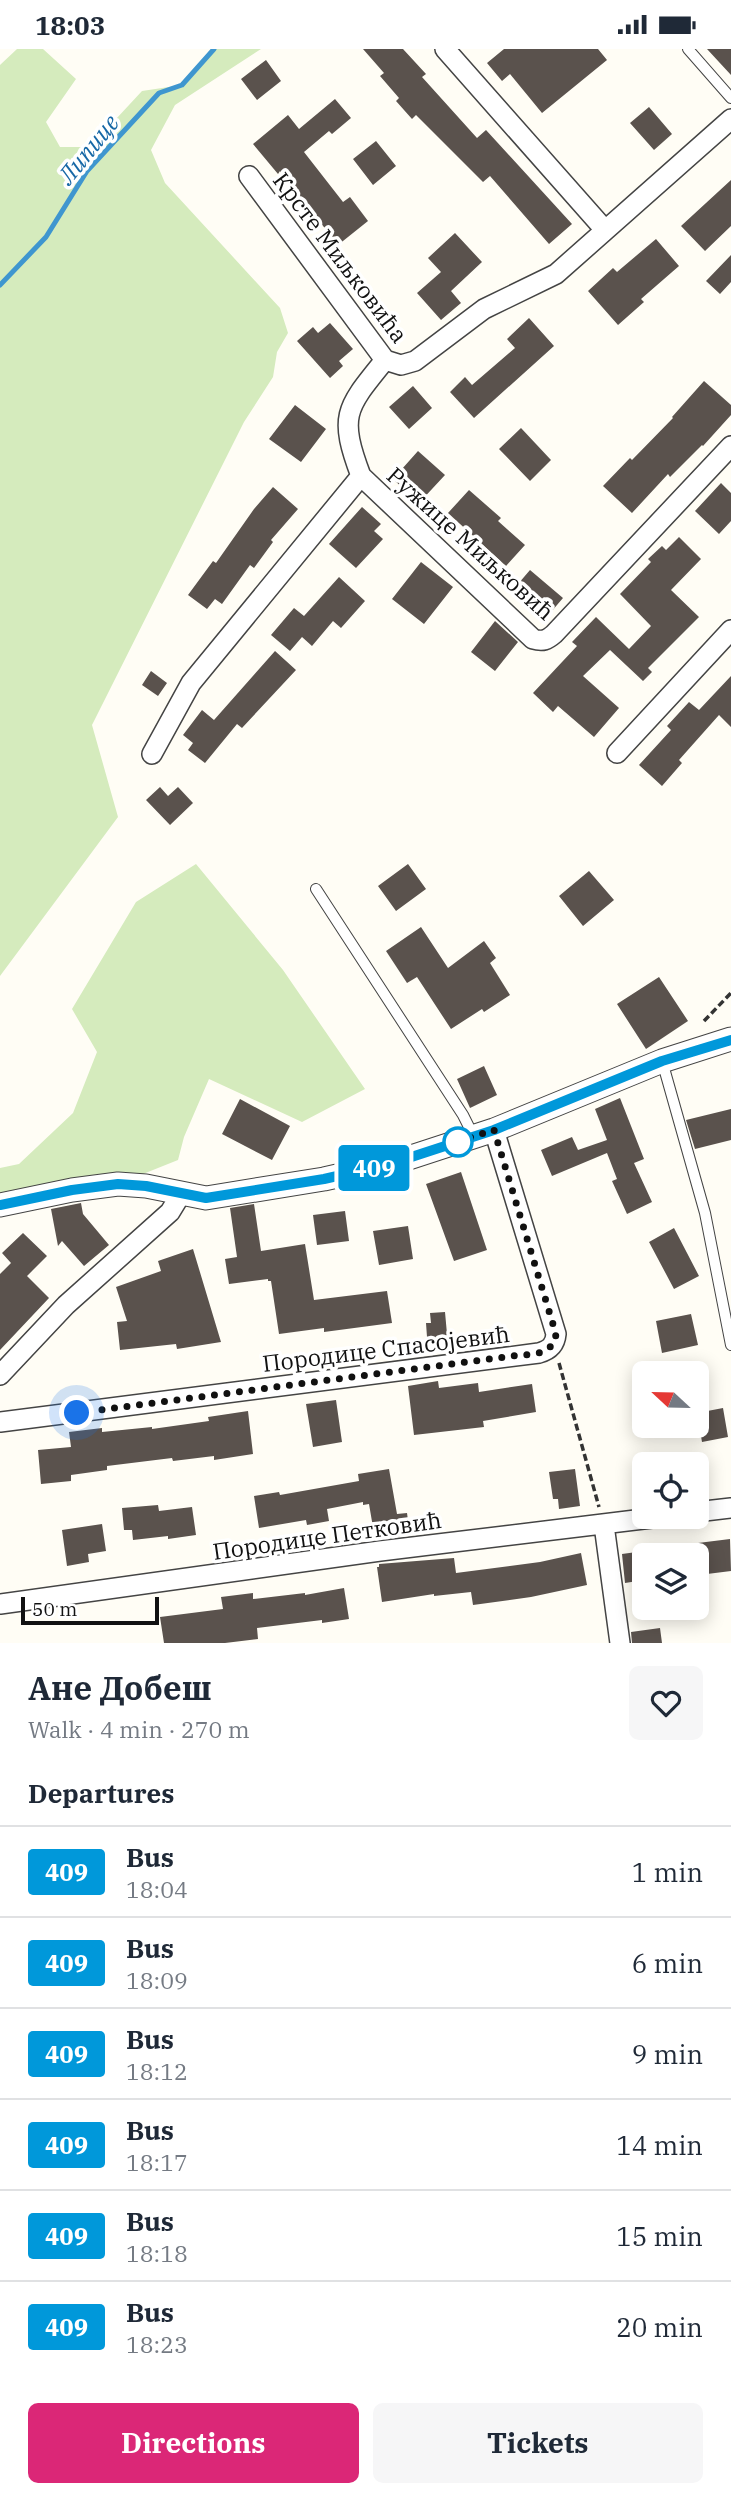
<!DOCTYPE html>
<meta charset="utf-8">
<style>
body{margin:0;font-family:"IBM Plex Serif",serif;background:#f6f6f7;color:#1f2937;height:100vh;display:flex;flex-direction:column;font-size:26px;white-space:nowrap}
*{box-sizing:border-box;margin:0}
p{font-size:23px;color:#747a83}
.icon{flex:none;width:38px;height:38px;fill:none;stroke:currentColor;stroke-width:2;stroke-linecap:round;stroke-linejoin:round}
.map{position:relative;height:1594px;overflow:hidden}
.sheet{display:flex;flex-direction:column;background:#fff;flex:1}
.sheet>*{flex:none}
.badge{padding:0 14px;border-radius:5px;font-size:24px;line-height:46px}
.needle{width:46px;rotate:292deg}
.controls{position:absolute;left:632px;top:1312px;display:grid;gap:14px}
.controls a{display:grid;place-items:center;width:77px;height:77px;border-radius:10px;background:#fff;box-shadow:0 4px 18px #0003;font-size:35px}
.scale{position:absolute;left:21px;bottom:18px;width:138px;box-sizing:border-box;padding-left:7px;border:4px solid #111;border-top:0;font-size:19px;line-height:24px;white-space:nowrap;color:#111;-webkit-text-stroke:5px #fff;paint-order:stroke}
.you{position:absolute;width:35px;height:35px;margin:-18px;border:5px solid #fff;border-radius:50%;background:#1a73e8;box-shadow:0 0 0 10px #1a73e833}
.map>.badge{position:absolute;translate:-50% -50%;box-shadow:0 0 0 4px #fff}
h2{padding:0 28px;font-size:26px;line-height:63px}
.round{display:grid;place-items:center;flex:none;width:74px;height:74px;border-radius:10px;background:#f6f6f7}
.summary{display:flex;align-items:center;justify-content:space-between;height:119px;padding:0 28px}
h1{font-size:33px;font-weight:700;line-height:52px}
.primary-button{display:flex;gap:14px;margin-top:auto;padding:14px 28px}
.primary-button a{flex:1;height:80px;border-radius:10px;background:#db2777;color:#fff;font-size:28px;font-weight:700;line-height:80px;text-align:center}
.primary-button a+a{background:#f6f6f7;color:#1f2937}
ul{padding:0;list-style:none}
li{display:flex;align-items:center;gap:21px;height:91px;padding:0 28px;border-top:2px solid #e0e1e3}
li div{flex:1}
li b{display:block;font-size:26px}
li em{font-style:normal}
li .badge{min-width:77px;font-weight:700;text-align:center}
.status{display:flex;justify-content:space-between;align-items:center;height:49px;padding:0 35px;background:#fff;direction:ltr}
.status svg{height:19px;fill:currentColor}
.map>svg:first-child{display:block}
.green{fill:#d5ebbd}
.lines{fill:none;stroke-linecap:round;stroke-linejoin:round}
.stream{stroke:#3f96cf;stroke-width:5}
.building{fill:#5a524d}
.service-casing{stroke:#444;stroke-width:12}
.minor-casing{stroke:#444;stroke-width:22}
.tertiary-casing{stroke:#444;stroke-width:25}
.path{stroke:#333;stroke-width:3.5;stroke-dasharray:7 3.5;stroke-linecap:butt}
.service{stroke:#fff;stroke-width:10}
.minor{stroke:#fff;stroke-width:19}
.tertiary{stroke:#fff;stroke-width:23}
.line-casing{stroke:#fff;stroke-width:16}
.line{stroke:#0098da;stroke-width:10}
.walk{stroke:#111;stroke-width:7;stroke-dasharray:0 12.6}
.stop-dot{fill:#fff;stroke:#0098da;stroke-width:3.5}
.labels{text-anchor:middle;dominant-baseline:central;stroke-width:7;stroke-linejoin:round;paint-order:stroke}
.street-label{font-size:23px;fill:#111;stroke:#fff}
.water-label{font-size:24px;font-style:italic;fill:#1768a6;stroke:#fff}
</style>
<div class="status"><b>18:03</b><svg viewBox="0 0 49 12"><path d="M0 12V9h3v3zM5 12V6h3v6zM10 12V3h3v9zM15 12V0h3v12zM26 1h20v11H26zM47 4h2v5h-2z"/></svg></div>
<div class="map">
<svg width="731" height="1594" viewBox="0 0 731 1594">
<rect width="100%" height="100%" fill="#fffdf5"/>
<path class="green" d="M 17,0 L 43,0 L 76,30 L 46,73 L 60,98 L 90,98 L 142,42 L 182,36 L 214,0 L 261,0 L 175,56 L 151,101 L 165,134 L 280,259 L 288,284 L 277,303 L 273,328 L 244,373 L 92,676 L 118,768 L 0,927 L 0,16 Z
M 196,815 L 283,921 L 365,1040 L 302,1073 L 209,1030 L 184,1088 L 178,1111 L 118,1135 L 0,1156 L 0,1119 L 19,1115 L 73,1064 L 97,1003 L 72,960 L 136,853 Z"/>
<g class="lines">
<path class="stream" d="M 0,236 L 46,188 L 87,122 L 159,44 L 182,36 L 214,0"/>
</g>
<path class="building" d="M 363,0 L 403,0 L 426,25 L 422,28 L 477,89 L 486,81 L 572,175 L 549,195 L 490,127 L 483,133 L 416,66 L 412,70 L 396,52 L 399,49 L 380,27 L 384,24 Z
M 504,0 L 598,0 L 607,11 L 542,64 L 510,25 L 502,32 L 487,14 Z
M 707,0 L 731,0 L 731,26 Z
M 266,11 L 281,32 L 257,51 L 241,30 Z
M 335,50 L 351,69 L 332,85 L 329,82 L 304,103 L 343,153 L 350,148 L 368,172 L 338,196 L 280,122 L 278,125 L 253,95 L 288,66 L 299,80 Z
M 649,58 L 672,85 L 654,101 L 630,74 Z
M 376,92 L 396,117 L 373,136 L 353,110 Z
M 731,131 L 731,177 L 705,202 L 681,177 Z
M 455,184 L 482,213 L 451,242 L 461,254 L 441,271 L 417,244 L 441,223 L 428,209 Z
M 656,190 L 679,217 L 641,250 L 644,253 L 618,276 L 588,242 L 613,219 L 617,223 Z
M 731,206 L 731,233 L 720,245 L 706,232 Z
M 529,269 L 554,297 L 474,369 L 450,343 L 465,328 L 472,336 L 515,299 L 507,290 Z
M 330,274 L 353,300 L 339,312 L 343,317 L 330,329 L 297,292 L 313,278 L 318,284 Z
M 704,332 L 731,356 L 731,366 L 703,397 L 702,396 L 670,428 L 668,425 L 632,464 L 603,437 L 630,409 L 632,411 L 673,369 L 672,368 Z
M 413,337 L 432,359 L 409,380 L 389,358 Z
M 295,356 L 326,380 L 301,413 L 269,390 Z
M 521,379 L 551,411 L 530,432 L 499,400 Z
M 418,402 L 445,426 L 419,454 L 393,430 Z
M 721,434 L 731,444 L 731,472 L 719,485 L 695,462 Z
M 273,438 L 298,460 L 271,491 L 273,493 L 254,519 L 250,516 L 222,555 L 215,550 L 207,560 L 188,546 L 213,512 L 216,514 L 254,460 Z
M 469,441 L 501,469 L 498,472 L 525,496 L 506,517 L 448,464 Z
M 362,458 L 381,475 L 374,482 L 383,490 L 356,519 L 329,495 Z
M 679,488 L 701,510 L 671,541 L 699,568 L 648,619 L 652,623 L 643,632 L 610,601 L 583,627 L 619,659 L 594,688 L 558,657 L 553,663 L 533,644 L 577,597 L 572,593 L 596,568 L 629,600 L 651,577 L 620,545 L 651,513 L 648,510 L 662,497 L 666,501 Z
M 421,513 L 453,538 L 424,575 L 392,550 Z
M 530,521 L 563,549 L 545,570 L 512,542 Z
M 339,528 L 365,552 L 341,579 L 333,572 L 312,597 L 302,588 L 290,602 L 271,586 L 294,559 L 304,567 Z
M 495,572 L 518,593 L 495,622 L 471,603 Z
M 275,602 L 296,621 L 242,679 L 237,675 L 205,714 L 188,701 L 193,694 L 183,686 L 202,661 L 214,671 Z
M 151,622 L 167,634 L 158,647 L 142,636 Z
M 731,627 L 731,678 L 719,666 L 679,711 L 682,714 L 662,737 L 639,716 L 671,681 L 667,677 L 689,653 L 699,661 Z
M 160,738 L 168,747 L 178,738 L 193,754 L 170,776 L 146,751 Z
M 408,815 L 426,840 L 396,862 L 378,837 Z
M 589,822 L 614,851 L 583,877 L 559,847 Z
M 421,878 L 448,919 L 484,892 L 496,909 L 490,914 L 510,946 L 484,963 L 482,960 L 451,980 L 417,928 L 407,934 L 386,902 Z
M 659,928 L 688,972 L 646,1000 L 617,955 Z
M 484,1017 L 497,1046 L 470,1059 L 457,1030 Z
M 620,1049 L 644,1110 L 634,1114 L 652,1153 L 627,1165 L 612,1132 L 617,1130 L 607,1104 L 552,1127 L 541,1101 L 572,1088 L 578,1101 L 607,1091 L 595,1060 Z
M 240,1050 L 290,1077 L 272,1111 L 222,1085 Z
M 731,1060 L 731,1091 L 695,1100 L 686,1071 Z
M 461,1123 L 487,1201 L 454,1212 L 426,1135 Z
M 81,1154 L 83,1165 L 109,1196 L 84,1217 L 62,1192 L 58,1197 L 51,1160 Z
M 254,1155 L 261,1202 L 305,1195 L 314,1251 L 387,1242 L 392,1274 L 324,1283 L 324,1279 L 279,1285 L 271,1232 L 268,1232 L 268,1230 L 229,1235 L 225,1210 L 237,1208 L 230,1159 Z
M 345,1162 L 349,1192 L 317,1196 L 313,1166 Z
M 408,1177 L 413,1210 L 379,1216 L 373,1182 Z
M 674,1179 L 699,1227 L 674,1240 L 649,1193 Z
M 23,1184 L 47,1207 L 27,1227 L 49,1249 L 0,1301 L 0,1225 L 11,1214 L 2,1204 Z
M 193,1200 L 221,1293 L 177,1300 L 176,1295 L 120,1301 L 117,1273 L 127,1272 L 116,1238 L 161,1222 L 158,1212 Z
M 445,1263 L 448,1296 L 433,1298 L 432,1288 L 427,1288 L 426,1274 L 431,1274 L 430,1264 Z
M 691,1265 L 698,1296 L 662,1304 L 656,1272 Z
M 438,1332 L 439,1339 L 478,1334 L 479,1343 L 532,1335 L 536,1363 L 483,1372 L 484,1378 L 414,1386 L 408,1337 Z
M 336,1351 L 342,1393 L 313,1398 L 306,1355 Z
M 723,1359 L 728,1388 L 702,1393 L 697,1364 Z
M 248,1362 L 253,1405 L 214,1411 L 214,1407 L 173,1412 L 172,1409 L 107,1417 L 107,1421 L 71,1426 L 71,1432 L 41,1435 L 38,1401 L 71,1398 L 69,1383 L 102,1379 L 102,1383 L 152,1378 L 152,1380 L 209,1372 L 208,1368 Z
M 389,1420 L 397,1465 L 407,1464 L 410,1486 L 375,1490 L 369,1455 L 363,1456 L 363,1453 L 327,1460 L 329,1472 L 307,1476 L 306,1471 L 259,1479 L 254,1447 L 279,1443 L 280,1446 L 359,1432 L 358,1425 Z
M 575,1420 L 580,1457 L 559,1460 L 558,1450 L 553,1450 L 549,1423 Z
M 158,1456 L 159,1462 L 192,1458 L 196,1486 L 168,1490 L 168,1487 L 133,1491 L 132,1481 L 124,1481 L 122,1459 Z
M 102,1475 L 106,1502 L 88,1505 L 89,1513 L 67,1517 L 62,1481 Z
M 730,1490 L 731,1522 L 707,1525 L 705,1507 L 675,1507 L 674,1497 Z
M 644,1502 L 644,1531 L 625,1534 L 622,1505 Z
M 581,1504 L 587,1536 L 531,1548 L 473,1556 L 471,1543 L 434,1547 L 434,1545 L 382,1553 L 377,1518 L 379,1518 L 379,1515 L 454,1509 L 456,1524 L 540,1513 Z
M 344,1539 L 349,1570 L 322,1574 L 322,1571 L 257,1579 L 258,1590 L 225,1594 L 164,1594 L 160,1568 L 223,1560 L 221,1548 L 253,1544 L 253,1550 L 305,1544 L 305,1546 Z
M 660,1579 L 662,1594 L 632,1594 L 631,1583 Z"/>
<g class="lines">
<defs>
<path id="service" d="M 688,0 L 731,49
M 316,840 L 463,1066 L 474,1088
M 662,1012 L 705,1164 L 731,1296"/>
<path id="minor" d="M 445,0 L 605,181
M 249,127 L 385,311 L 401,316 L 415,312 L 484,260 L 556,225 L 731,70
M 385,311 C 346,359 338,366 361,427 L 533,590 C 543,593 547,591 554,585 L 731,397
M 617,704 L 731,581
M 152,705 L 191,634 L 361,427
M 0,1326 L 66,1256 L 170,1163 L 181,1145
M 0,1373 L 539,1304 C 550,1301 555,1296 556,1285 L 494,1081
M 696,1463 L 731,1459
M 604,1476 L 620,1594
M 0,1555 L 380,1502 L 660,1468"/>
<path id="tertiary" d="M 0,1156 L 72,1141 L 118,1135 L 146,1137 L 206,1149 L 324,1130 L 390,1115 L 494,1081 L 662,1012 L 731,990"/>
</defs>
<use href="#service" class="service-casing"/>
<use href="#minor" class="minor-casing"/>
<use href="#tertiary" class="tertiary-casing"/>
<path class="path" d="M 704,972 L 731,944
M 559,1314 L 599,1458"/>
<use href="#service" class="service"/>
<use href="#minor" class="minor"/>
<use href="#tertiary" class="tertiary"/>
</g>
<g class="lines">
<defs>
<path id="line" d="M 0,1156 L 72,1141 L 118,1135 L 146,1137 L 206,1149 L 324,1130 L 390,1115 L 494,1081 L 662,1012 L 731,991"/>
</defs>
<use href="#line" class="line-casing"/>
<use href="#line" class="line"/>
<path class="walk" d="M 77,1364 L 513,1307 C 531,1305 553,1307 556,1285 L 494,1081 L 453,1094 L 458,1093"/>
</g>
<circle class="stop-dot" cx="458" cy="1093" r="14"/>
<g class="labels">
<g class="street-label">
<text transform="translate(341 208) rotate(53)">Крсте Миљковића</text>
<text transform="translate(471 494) rotate(42)">Ружице Миљковић</text>
<text transform="translate(386 1299) rotate(-7)">Породице Спасојевић</text>
<text transform="translate(327 1486) rotate(-8)">Породице Петковић</text>
</g>
<g class="water-label">
<text transform="translate(88 100) rotate(-51)">Липице</text>
</g>
</g>
</svg>
<div class="controls">
<a><svg class="needle" viewBox="-14 -14 28 28"><path d="M0-13l5 13h-10z" fill="#e53935"/><path d="M0 13l5-13h-10z" fill="#747a83"/></svg></a>
<a><svg class="icon" aria-label="locate" viewBox="0 0 24 24"><circle cx="12" cy="12" r="6"/><path d="M12 2v4M12 18v4M2 12h4M18 12h4"/></svg></a>
<a><svg class="icon" aria-label="layers" viewBox="0 0 24 24"><path d="M12 4l9 5-9 5-9-5zM3 14l9 5 9-5"/></svg></a>
</div>
<div class="scale">50 m</div>
<div class="you" style="left:77px;top:1364px"></div>
<b class="badge" style="left:374px;top:1119px;background:#0098da;color:#fff">409</b>
</div>
<section class="sheet">
<div class="summary"><div><h1>Ане Добеш</h1><p>Walk · 4 min · 270 m</p></div><a class="round"><svg class="icon" aria-label="heart" viewBox="0 0 24 24"><path d="M12 20l-8-8c-3-5 5-10 8-4 3-6 11-1 8 4z"/></svg></a></div>
<h2>Departures</h2>
<ul>
<li><span class="badge" style="background:#0098da;color:#fff">409</span><div><b>Bus</b><p>18:04</p></div><em>1 min</em></li>
<li><span class="badge" style="background:#0098da;color:#fff">409</span><div><b>Bus</b><p>18:09</p></div><em>6 min</em></li>
<li><span class="badge" style="background:#0098da;color:#fff">409</span><div><b>Bus</b><p>18:12</p></div><em>9 min</em></li>
<li><span class="badge" style="background:#0098da;color:#fff">409</span><div><b>Bus</b><p>18:17</p></div><em>14 min</em></li>
<li><span class="badge" style="background:#0098da;color:#fff">409</span><div><b>Bus</b><p>18:18</p></div><em>15 min</em></li>
<li><span class="badge" style="background:#0098da;color:#fff">409</span><div><b>Bus</b><p>18:23</p></div><em>20 min</em></li>
</ul>
<div class="primary-button"><a>Directions</a><a>Tickets</a></div>
</section>
